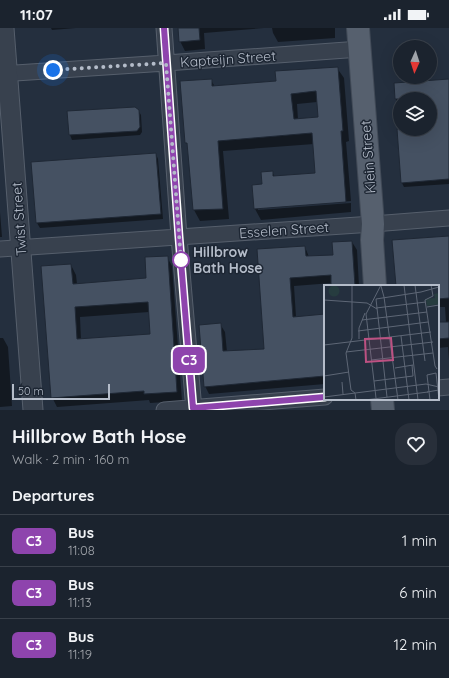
<!DOCTYPE html>
<meta charset="utf-8">
<style>
body{margin:0;font-family:Quicksand,sans-serif;background:#282f3a;color:#f1f3f6;height:100vh;display:flex;flex-direction:column;font-size:15px;white-space:nowrap}
*{box-sizing:border-box;margin:0}
p{font-size:13px;color:#a0a4aa}
.icon{flex:none;width:22px;height:22px;fill:none;stroke:currentColor;stroke-width:2;stroke-linecap:round;stroke-linejoin:round}
.map{position:relative;height:382px;overflow:hidden}
.drawer{display:flex;flex-direction:column;background:#1b232e;flex:1}
.drawer>*{flex:none}
.badge{padding:0 8px;border-radius:6px;font-size:14px;line-height:26px}
.needle{width:26px;rotate:183deg}
.controls{position:absolute;left:393px;top:12px;display:grid;gap:8px}
.controls a{display:grid;place-items:center;width:44px;height:44px;border-radius:50%;background:#1b232e;box-shadow:0 4px 16px #0002,0 0 0 1px #39404a;font-size:20px}
.scale{position:absolute;left:12px;bottom:10px;width:98px;box-sizing:border-box;padding-left:4px;border:2px solid #b4bcc9;border-top:0;font-size:11px;line-height:14px;white-space:nowrap;color:#b4bcc9;-webkit-text-stroke:3px #1d2633;paint-order:stroke}
.you{position:absolute;width:20px;height:20px;margin:-10px;border:3px solid #fff;border-radius:50%;background:#1a73e8;box-shadow:0 0 0 6px #1a73e833}
.map>.badge{position:absolute;translate:-50% -50%;box-shadow:0 0 0 2px #fff}
h2{padding:0 12px;font-size:15px;line-height:36px}
.round{display:grid;place-items:center;flex:none;width:42px;height:42px;border-radius:16px;background:#282f3a}
.headline{display:flex;align-items:center;justify-content:space-between;height:68px;padding:0 12px}
h1{font-size:19px;font-weight:800;line-height:30px}
ul{padding:0;list-style:none}
li{display:flex;align-items:center;gap:12px;height:52px;padding:0 12px;border-top:1px solid #39404a}
li div{flex:1}
li b{display:block;font-size:15px}
li em{font-style:normal}
li .badge{min-width:44px;font-weight:700;text-align:center}
.status{display:flex;justify-content:space-between;align-items:center;height:28px;padding:0 20px;background:#1b232e;direction:ltr}
.status svg{height:11px;fill:currentColor}
.map>svg:first-child{display:block}
.shadow{fill:#0007;fill-rule:evenodd}
.building{fill:#455162;stroke:#1f2835;fill-rule:evenodd}
.lines{fill:none;stroke-linecap:round;stroke-linejoin:round}
.minor-casing{stroke:#565f6c;stroke-width:17}
.tertiary-casing{stroke:#565f6c;stroke-width:21}
.primary-casing{stroke:#414a57;stroke-width:24}
.minor{stroke:#38414e;stroke-width:15}
.tertiary{stroke:#38414e;stroke-width:19}
.primary{stroke:#56606e;stroke-width:22}
.line-casing{stroke:#fff;stroke-width:9}
.line{stroke:#8e44ad;stroke-width:6}
.walk{stroke:#b4bcc9;stroke-width:4;stroke-dasharray:0 7.2}
.stop-dot{fill:#fff;stroke:#8e44ad;stroke-width:2}
.labels{text-anchor:middle;dominant-baseline:central;stroke-width:3;stroke-linejoin:round;paint-order:stroke}
.street-label{font-size:14px;fill:#b4bcc9;stroke:#1d2633}
.stop-label{font-size:14px;font-weight:bold;fill:#b4bcc9;stroke:#1d2633;text-anchor:start}
.inset-road{fill:none;stroke:#5e6776;stroke-width:1}
.view{fill:#bd5182;fill-opacity:0.15;stroke:#bd5182;stroke-width:2}
.inset-edge{fill:none;stroke:#b4bcc9;stroke-width:2}
</style>
<div class="status"><b>11:07</b><svg viewBox="0 0 49 12"><path d="M0 12V9h3v3zM5 12V6h3v6zM10 12V3h3v9zM15 12V0h3v12zM26 1h20v11H26zM47 4h2v5h-2z"/></svg></div>
<div class="map">
<svg width="449" height="382" viewBox="0 0 449 382">
<rect width="100%" height="100%" fill="#242f3e"/>
<path class="shadow" d="M 51,0 L 76,0 L 52,2 Z
M 178,0 L 264,0 L 204,5 L 205,21 L 185,23 L 180,13 Z
M 272,0 L 335,0 L 335,10 L 278,14 L 273,5 Z
M 337,40 L 344,50 L 349,113 L 346,114 L 351,173 L 258,180 L 258,182 L 351,175 L 351,184 L 261,192 L 255,181 L 253,158 L 263,157 L 272,144 L 275,149 L 316,146 L 314,116 L 223,123 L 229,191 L 200,193 L 194,182 L 188,118 L 186,114 L 211,52 L 215,59 L 277,54 ZM 317,74 L 319,90 L 298,92 L 297,76 Z
M 449,52 L 449,156 L 404,159 L 402,155 L 395,56 ZM 400,71 L 430,71 L 430,101 L 400,101 Z
M 138,82 L 141,87 L 142,104 L 140,107 L 72,112 L 70,107 L 68,84 Z
M 156,126 L 158,131 L 163,191 L 40,200 L 37,195 Z
M 0,184 L 2,209 L 0,209 Z
M 449,209 L 449,332 L 448,319 L 438,320 L 438,295 L 446,295 L 445,279 L 438,279 L 438,258 L 397,258 Z
M 352,214 L 357,222 L 359,258 L 332,258 L 332,255 L 294,258 L 296,289 L 325,287 L 325,356 L 209,366 L 205,358 L 220,296 L 225,304 L 227,324 L 265,322 L 258,222 L 305,219 L 309,229 L 334,228 Z
M 167,229 L 172,238 L 182,373 L 150,375 L 149,372 L 57,379 L 52,369 L 71,237 L 76,247 L 77,256 L 147,251 ZM 149,284 L 151,307 L 81,312 L 80,289 Z
M 0,310 L 3,310 L 8,319 L 12,378 L 0,379 Z"/>
<path class="building" d="M 178,0 L 199,0 L 200,12 L 179,14 Z
M 338,39 L 343,103 L 341,103 L 346,174 L 254,181 L 252,157 L 262,156 L 261,144 L 273,143 L 273,148 L 315,145 L 312,105 L 218,113 L 223,181 L 193,182 L 187,115 L 185,115 L 180,53 L 212,51 L 212,58 L 276,53 L 275,43 ZM 316,63 L 318,89 L 294,91 L 291,66 Z
M 449,51 L 449,151 L 401,155 L 397,101 L 430,101 L 430,71 L 395,71 L 394,55 Z
M 135,79 L 139,82 L 140,99 L 137,103 L 69,107 L 67,83 Z
M 156,125 L 161,186 L 36,195 L 31,134 Z
M 449,208 L 449,270 L 438,271 L 438,258 L 396,258 L 392,212 Z
M 352,213 L 355,258 L 331,258 L 331,247 L 290,250 L 293,289 L 325,286 L 325,348 L 204,359 L 199,297 L 221,295 L 223,323 L 264,321 L 257,221 L 305,218 L 306,228 L 333,227 L 332,214 Z
M 168,228 L 177,364 L 144,366 L 144,363 L 51,370 L 41,238 L 71,236 L 73,256 L 146,250 L 145,229 ZM 148,274 L 150,306 L 77,311 L 75,279 Z
M 438,294 L 449,294 L 449,310 L 438,311 Z"/>
<g class="lines">
<defs>
<path id="minor" d="M 164,0 L 179,209 L 194,382
M 0,46 L 166,35 L 360,21
M 0,221 L 373,196 L 449,190
M 438,360 L 449,359
M 164,382 L 325,369"/>
<path id="tertiary" d="M 4,0 L 33,382"/>
<path id="primary" d="M 358,0 L 373,196 L 372,212 L 375,258
M 382,371 L 383,382"/>
</defs>
<use href="#minor" class="minor-casing"/>
<use href="#tertiary" class="tertiary-casing"/>
<use href="#primary" class="primary-casing"/>
<use href="#minor" class="minor"/>
<use href="#tertiary" class="tertiary"/>
<use href="#primary" class="primary"/>
</g>
<g class="lines">
<defs>
<path id="line" d="M 164,0 L 179,209 L 193,380 L 325,369"/>
</defs>
<use href="#line" class="line-casing"/>
<use href="#line" class="line"/>
<path class="walk" d="M 53,42 L 166,35 L 181,232"/>
</g>
<circle class="stop-dot" cx="181" cy="232" r="8"/>
<g class="labels">
<g class="street-label">
<text transform="translate(228 31) rotate(-4)">Kapteijn Street</text>
<text transform="translate(368 129) rotate(-94)">Klein Street</text>
<text transform="translate(19 191) rotate(-94)">Twist Street</text>
<text transform="translate(284 202) rotate(-4)">Esselen Street</text>
</g>
<g class="stop-label">
<text x="193" y="224">Hillbrow<tspan x="193" dy="16">Bath Hose</tspan></text>
</g>
</g>
<g transform="translate(324 257)">
<rect width="115" height="115" fill="#242f3e"/>
<path d="M4.5 6a5.5 5.5 0 1 1 11 0a5.5 5.5 0 1 1-11 0ZM 115,8 L 115,19 L 103,21 L 102,14 L 111,13 L 110,9 Z" fill="#263c3f"/>
<path class="inset-road" d="M 28,0 L 28,53 L 22,68 L 27,105 L 31,108 L 32,115M 80,0 L 94,115M 91,0 L 101,76M 107,0 L 109,11 L 101,15 L 111,81 L 113,84M 57,1 L 60,12 L 74,115M 0,15 L 43,18 L 53,24M 103,22 L 115,20M 52,23 L 102,17M 38,35 L 103,27M 34,46 L 104,37M 77,51 L 85,115M 35,54 L 35,43 L 41,28M 0,60 L 107,47M 22,67 L 109,57M 47,75 L 109,68M 71,83 L 89,80M 112,88 L 115,115M 0,91 L 25,87M 50,96 L 89,91 L 88,80M 18,97 L 19,109M 103,107 L 115,105M 0,112 L 102,99 L 115,102M 63,112 L 52,14 L 97,7 L 115,2M 52,113 L 42,29 L 57,0M 41,115 L 104,107M 106,115 L 103,90 L 112,88"/>
<path class="view" d="M 67,53 L 69,75 L 42,77 L 41,54 Z"/>
<rect width="115" height="115" class="inset-edge"/>
</g>
</svg>
<div class="controls">
<a><svg class="needle" viewBox="-14 -14 28 28"><path d="M0-13l5 13h-10z" fill="#e53935"/><path d="M0 13l5-13h-10z" fill="#a0a4aa"/></svg></a>
<a><svg class="icon" aria-label="layers" viewBox="0 0 24 24"><path d="M12 4l9 5-9 5-9-5zM3 14l9 5 9-5"/></svg></a>
</div>
<div class="scale">50 m</div>
<div class="you" style="left:53px;top:42px"></div>
<b class="badge" style="left:189px;top:332px;background:#8e44ad;color:#fff">C3</b>
</div>
<section class="drawer">
<div class="headline"><div><h1>Hillbrow Bath Hose</h1><p>Walk · 2 min · 160 m</p></div><a class="round"><svg class="icon" aria-label="heart" viewBox="0 0 24 24"><path d="M12 20l-8-8c-3-5 5-10 8-4 3-6 11-1 8 4z"/></svg></a></div>
<h2>Departures</h2>
<ul>
<li><span class="badge" style="background:#8e44ad;color:#fff">C3</span><div><b>Bus</b><p>11:08</p></div><em>1 min</em></li>
<li><span class="badge" style="background:#8e44ad;color:#fff">C3</span><div><b>Bus</b><p>11:13</p></div><em>6 min</em></li>
<li><span class="badge" style="background:#8e44ad;color:#fff">C3</span><div><b>Bus</b><p>11:19</p></div><em>12 min</em></li>
</ul>
</section>
